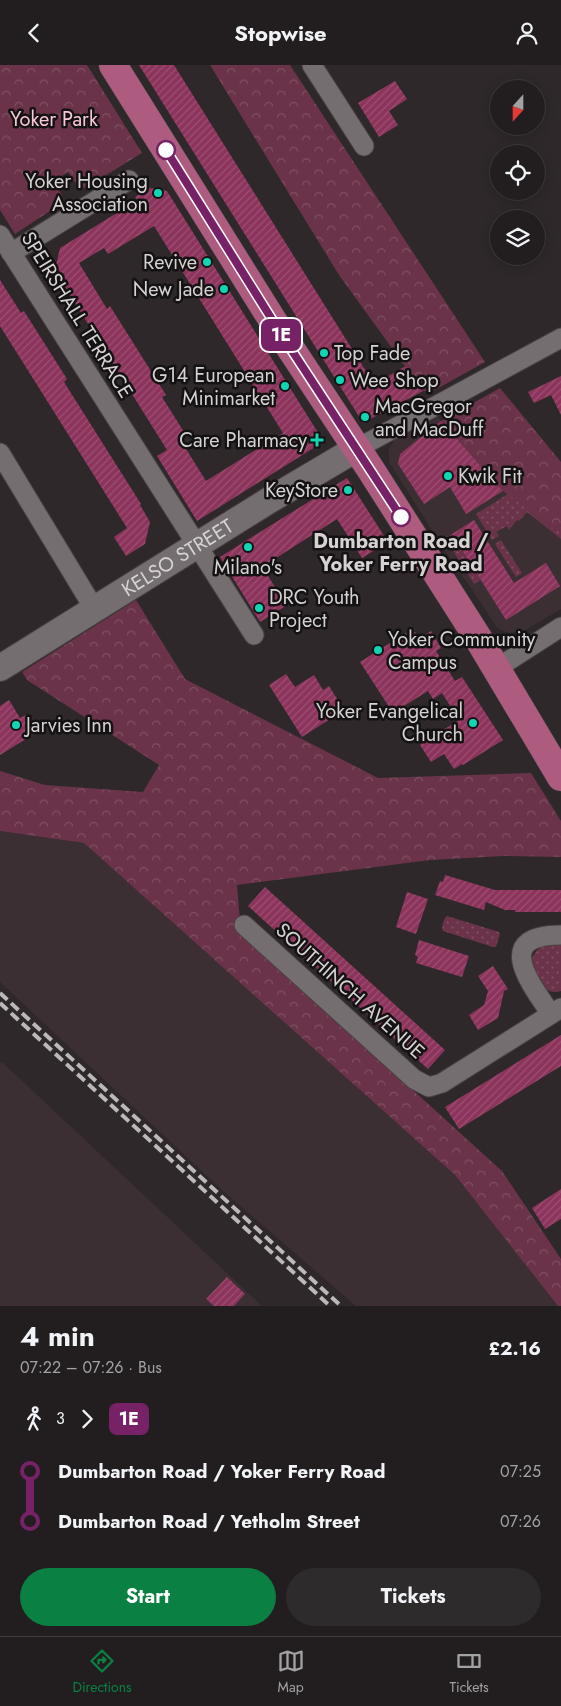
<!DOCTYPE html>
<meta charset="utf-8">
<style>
body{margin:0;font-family:Jost,sans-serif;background:#2e2b2d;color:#f1f3f6;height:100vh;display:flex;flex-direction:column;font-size:19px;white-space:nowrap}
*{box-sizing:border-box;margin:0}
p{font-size:16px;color:#a2a2a5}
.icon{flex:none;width:28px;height:28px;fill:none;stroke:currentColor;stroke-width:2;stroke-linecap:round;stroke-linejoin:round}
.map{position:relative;height:1241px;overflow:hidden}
.drawer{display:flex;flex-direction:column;background:#221e20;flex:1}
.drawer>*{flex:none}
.badge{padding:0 10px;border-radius:8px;font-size:18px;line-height:32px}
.needle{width:32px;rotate:201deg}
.fabs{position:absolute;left:490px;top:15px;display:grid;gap:10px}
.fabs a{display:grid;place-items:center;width:55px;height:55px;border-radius:50%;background:#221e20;box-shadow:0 2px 12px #0003,0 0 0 1px #3f3c3e;font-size:25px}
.map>.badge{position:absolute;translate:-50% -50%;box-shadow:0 0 0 2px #fff}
.legs{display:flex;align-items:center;gap:8px;height:55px;padding:0 20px;font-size:16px}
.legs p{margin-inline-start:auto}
.summary{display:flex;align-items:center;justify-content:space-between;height:85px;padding:0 20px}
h1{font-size:28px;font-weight:700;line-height:38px}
.action{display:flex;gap:10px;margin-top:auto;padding:10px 20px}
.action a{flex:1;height:58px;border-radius:30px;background:#0b8043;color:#fff;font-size:20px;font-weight:700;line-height:58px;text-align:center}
.action a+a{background:#2e2b2d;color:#f1f3f6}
ul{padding:0 20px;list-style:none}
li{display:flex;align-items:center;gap:18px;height:50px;font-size:19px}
li i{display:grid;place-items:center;width:8px;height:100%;margin:0 6px;background:currentColor}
li i::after{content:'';width:12px;height:12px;margin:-6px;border:4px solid;border-radius:50%;background:#221e20}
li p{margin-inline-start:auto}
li:first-child i{background:linear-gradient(#0000 50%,currentColor 0)}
li:last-child i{background:linear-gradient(currentColor 50%,#0000 0)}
header{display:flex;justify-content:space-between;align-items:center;height:65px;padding:0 20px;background:#221e20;font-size:22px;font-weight:700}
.tabs{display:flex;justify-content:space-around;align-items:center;height:70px;border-top:1px solid #3f3c3e;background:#221e20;font-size:14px;color:#a2a2a5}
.tabs a{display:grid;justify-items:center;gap:2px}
.tabs .on{color:#0b8043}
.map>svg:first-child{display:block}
.built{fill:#3c2f34}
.grass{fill:url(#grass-dots)}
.forest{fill:url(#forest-crowns)}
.building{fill:url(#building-hatch);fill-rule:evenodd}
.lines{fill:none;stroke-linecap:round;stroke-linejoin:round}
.street-casing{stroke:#484345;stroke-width:21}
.secondary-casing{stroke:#484345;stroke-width:28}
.primary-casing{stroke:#484345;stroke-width:29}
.street{stroke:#756e70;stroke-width:19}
.secondary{stroke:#756e70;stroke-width:26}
.primary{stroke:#ae5b80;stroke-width:28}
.rail{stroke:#bcb8b9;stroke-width:4;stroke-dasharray:10 5;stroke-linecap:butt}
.line-1-casing{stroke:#fff;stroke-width:11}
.line-1{stroke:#772166;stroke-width:8}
.stop-1-dot{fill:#fff;stroke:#772166;stroke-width:2.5}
.poi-dot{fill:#13d5b3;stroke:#141213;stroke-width:2}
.labels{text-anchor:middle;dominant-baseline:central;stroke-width:5;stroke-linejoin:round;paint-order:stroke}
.park-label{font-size:20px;fill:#fac7d8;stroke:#141213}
.poi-label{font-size:20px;fill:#d6d2d3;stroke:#141213;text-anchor:end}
.street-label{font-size:20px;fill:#d6d2d3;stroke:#141213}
.stop-label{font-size:20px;font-weight:bold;fill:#d6d2d3;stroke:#141213}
</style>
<header><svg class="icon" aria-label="back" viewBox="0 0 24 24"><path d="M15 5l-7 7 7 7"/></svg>Stopwise<svg class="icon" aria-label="person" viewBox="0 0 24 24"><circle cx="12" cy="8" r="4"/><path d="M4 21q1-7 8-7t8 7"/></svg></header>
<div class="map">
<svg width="561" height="1241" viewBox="0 0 561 1241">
<defs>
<pattern id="grass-dots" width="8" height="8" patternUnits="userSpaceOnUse" patternTransform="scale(1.25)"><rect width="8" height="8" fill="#6a3349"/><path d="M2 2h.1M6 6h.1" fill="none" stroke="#7f5062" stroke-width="1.8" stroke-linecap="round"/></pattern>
<pattern id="forest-crowns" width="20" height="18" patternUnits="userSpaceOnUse" patternTransform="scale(1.25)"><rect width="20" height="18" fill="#6a3349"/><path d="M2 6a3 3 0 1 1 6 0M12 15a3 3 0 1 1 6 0" fill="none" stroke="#7f5062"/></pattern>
<pattern id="building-hatch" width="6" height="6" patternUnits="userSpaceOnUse" patternTransform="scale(1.25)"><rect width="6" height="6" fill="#8c345b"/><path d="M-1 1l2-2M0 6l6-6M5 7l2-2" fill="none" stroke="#9b5072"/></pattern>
</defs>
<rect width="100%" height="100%" fill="#2e282a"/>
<path class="built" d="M 436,350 L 503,426 L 561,470 L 561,544 L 524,566 L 510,568 L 501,565 L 496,561 L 465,514 L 457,505 L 389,397 L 389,384 L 395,373 Z
M 0,766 L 84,778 L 455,1110 L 558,1241 L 356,1241 L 222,1125 L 0,917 Z
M 2,997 L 262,1241 L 0,1241 L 0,999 Z"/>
<path class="grass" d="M 508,429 L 554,464 L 561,460 L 561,474 L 527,447 L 519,456 L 517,455 L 509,465 L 507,461 L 496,467 L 499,471 L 492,475 L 476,449 Z
M 452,469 L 481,515 L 474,519 L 445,473 Z
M 501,475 L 522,508 L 516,512 L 495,479 Z
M 447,851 L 499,867 L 500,869 L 496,882 L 493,882 L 443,866 C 441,862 444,853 447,851 Z
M 561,878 L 561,926 C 542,932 537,911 531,897 C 535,881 546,879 561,878 Z"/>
<path class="forest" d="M 0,0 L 87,0 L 142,88 L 85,123 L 77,120 L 68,107 L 54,116 L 62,130 L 62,138 L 15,169 L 0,145 Z
M 210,0 L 290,0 L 485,297 L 435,325 L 423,326 L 339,210 Z
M 500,323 L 561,397 L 561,460 L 554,464 L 503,426 L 441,356 Z
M 136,535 L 185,614 L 378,713 L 531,708 L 561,756 L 561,792 L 504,791 L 430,795 L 237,820 L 241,869 L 502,1106 L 561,1194 L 561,1241 L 558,1241 L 455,1110 L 84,778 L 0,766 L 0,706 L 45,720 L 143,727 L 159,700 L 27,615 L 22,607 Z"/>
<path class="building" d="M 139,0 L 174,0 L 374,319 L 406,301 L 423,326 L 363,358 Z
M 395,16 L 407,34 L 389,46 L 398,60 L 379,72 L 358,38 Z
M 150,123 L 167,126 L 322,374 L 320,379 L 197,456 L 157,391 L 167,385 L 65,222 L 66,221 L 55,204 L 60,183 L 138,135 L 135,132 ZM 154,161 L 283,368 L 206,416 L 178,371 L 184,367 L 162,332 L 166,330 L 110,241 L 107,244 L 79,198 L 104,183 L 108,189 Z
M 0,215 L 21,248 L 24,246 L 67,314 L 64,317 L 141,439 L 140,440 L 150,457 L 145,479 L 126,491 L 114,472 L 127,463 L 0,261 Z
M 561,311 L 561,350 L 551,330 L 534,338 L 528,327 Z
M 441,356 L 503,426 L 466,449 L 450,422 L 424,439 L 398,399 L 400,389 Z
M 347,413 L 388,477 L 362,493 L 337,454 L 262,502 L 287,540 L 260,557 L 220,492 Z
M 474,455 L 514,518 L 546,498 L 560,521 L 506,555 L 452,469 Z
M 431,566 L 441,583 L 436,586 L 455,616 L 462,612 L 503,675 L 463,700 L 462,699 L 454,704 L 444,689 L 431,697 L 420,680 L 459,655 L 442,628 L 433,634 L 428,626 L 393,648 L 360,597 L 406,568 L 408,571 L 415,567 L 419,574 Z
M 286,609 L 295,622 L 314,610 L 323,625 L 329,621 L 344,645 L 302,672 L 269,620 Z
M 9,635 L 20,653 L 26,650 L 37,667 L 0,690 L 0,641 Z
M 445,810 L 495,825 L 561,825 L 561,847 L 515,847 L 515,845 L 505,845 L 486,837 L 484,845 L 435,830 L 440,816 L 443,817 Z
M 265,822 L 445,985 L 428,1004 L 248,841 Z
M 407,827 L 428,834 L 416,869 L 396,862 Z
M 419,875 L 469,891 L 462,912 L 416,898 L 418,892 L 415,890 Z
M 493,901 L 508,924 L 504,926 L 498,953 L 478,965 L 469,950 L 484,940 L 488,926 L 478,911 Z
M 561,970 L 561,1001 L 459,1064 L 445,1042 Z
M 561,1124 L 561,1154 L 545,1164 L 532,1143 Z
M 227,1212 L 245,1229 L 234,1241 L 214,1241 L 206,1234 Z"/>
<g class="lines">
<defs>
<path id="street" d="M 312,0 L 364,81
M 0,170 L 254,570
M 11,188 L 129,115
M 356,384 L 561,273
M 0,388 L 95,545
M 497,603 L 561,562
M 244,860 L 414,1014 L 429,1022 L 442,1018 L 561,943
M 551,949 C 530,918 492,870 561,870"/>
<g id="secondary">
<path id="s1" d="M 0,603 L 268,436 L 356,384"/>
</g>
<path id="primary" d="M 113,0 L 283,272 L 371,405 L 478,573 L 561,712"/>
</defs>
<use href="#street" class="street-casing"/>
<use href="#secondary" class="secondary-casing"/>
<use href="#primary" class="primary-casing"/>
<use href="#street" class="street"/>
<use href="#secondary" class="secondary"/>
<use href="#primary" class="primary"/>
<path class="rail" d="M 0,928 L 341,1241
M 0,938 L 330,1241"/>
</g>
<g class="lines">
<defs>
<path id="line-1" d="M 166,85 L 283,272 L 401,452"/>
</defs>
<use href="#line-1" class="line-1-casing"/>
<use href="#line-1" class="line-1"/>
</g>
<g class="stop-1-dot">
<circle cx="166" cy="85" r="9"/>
<circle cx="401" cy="452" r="9"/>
</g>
<g class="poi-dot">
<circle cx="158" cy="128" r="5"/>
<circle cx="207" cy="197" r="5"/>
<circle cx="224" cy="224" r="5"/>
<circle cx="324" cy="288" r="5"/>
<circle cx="340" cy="315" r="5"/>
<circle cx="285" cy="321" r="5"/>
<circle cx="365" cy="352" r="5"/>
<path d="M314.5 367.5h5v5h5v5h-5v5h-5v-5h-5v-5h5z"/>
<circle cx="448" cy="411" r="5"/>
<circle cx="348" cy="425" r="5"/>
<circle cx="248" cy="482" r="5"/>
<circle cx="259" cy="543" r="5"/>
<circle cx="378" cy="585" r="5"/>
<circle cx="473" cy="658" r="5"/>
<circle cx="16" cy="660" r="5"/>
</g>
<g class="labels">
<g class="park-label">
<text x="54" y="54">Yoker Park</text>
</g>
<g class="poi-label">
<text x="148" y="116">Yoker Housing<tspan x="148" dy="23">Association</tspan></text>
<text x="197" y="197">Revive</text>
<text x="214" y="224">New Jade</text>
<text x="334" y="288" text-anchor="start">Top Fade</text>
<text x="275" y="310">G14 European<tspan x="275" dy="23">Minimarket</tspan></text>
<text x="350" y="315" text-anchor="start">Wee Shop</text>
<text x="375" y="341" text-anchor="start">MacGregor<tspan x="375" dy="23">and MacDuff</tspan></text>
<text x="307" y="375">Care Pharmacy</text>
<text x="458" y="411" text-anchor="start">Kwik Fit</text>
<text x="338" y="425">KeyStore</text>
<text x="248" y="502" text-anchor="middle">Milano's</text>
<text x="269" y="532" text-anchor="start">DRC Youth<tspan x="269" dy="23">Project</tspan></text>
<text x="388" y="574" text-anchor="start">Yoker Community<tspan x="388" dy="23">Campus</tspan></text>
<text x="463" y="646">Yoker Evangelical<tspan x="463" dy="23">Church</tspan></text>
<text x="26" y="660" text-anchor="start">Jarvies Inn</text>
</g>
<g class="street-label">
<text transform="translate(77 250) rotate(58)">SPEIRSHALL TERRACE</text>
<text stroke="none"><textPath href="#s1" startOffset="209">KELSO STREET</textPath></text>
<text transform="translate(350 926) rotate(42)">SOUTHINCH AVENUE</text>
</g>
<g class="stop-label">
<text x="401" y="476">Dumbarton Road /<tspan x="401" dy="23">Yoker Ferry Road</tspan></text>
</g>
</g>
</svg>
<div class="fabs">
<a><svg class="needle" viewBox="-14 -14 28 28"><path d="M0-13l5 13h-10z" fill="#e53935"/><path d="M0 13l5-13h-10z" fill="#a2a2a5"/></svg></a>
<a><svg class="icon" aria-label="locate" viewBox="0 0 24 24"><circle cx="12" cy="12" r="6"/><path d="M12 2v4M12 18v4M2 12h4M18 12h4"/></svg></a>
<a><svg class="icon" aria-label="layers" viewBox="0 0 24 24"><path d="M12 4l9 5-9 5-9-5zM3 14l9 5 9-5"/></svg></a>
</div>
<b class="badge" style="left:281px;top:270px;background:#772166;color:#fff">1E</b>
</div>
<section class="drawer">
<div class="summary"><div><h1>4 min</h1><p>07:22 – 07:26 · Bus</p></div><b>£2.16</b></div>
<div class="legs"><svg class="icon" aria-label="walk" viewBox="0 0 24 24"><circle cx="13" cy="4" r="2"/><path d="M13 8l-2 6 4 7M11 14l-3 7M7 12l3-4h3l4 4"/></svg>3<svg class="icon" aria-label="forward" viewBox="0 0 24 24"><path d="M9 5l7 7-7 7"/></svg><b class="badge" style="background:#772166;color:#fff">1E</b></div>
<ul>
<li><i style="color:#772166"></i><b>Dumbarton Road / Yoker Ferry Road</b><p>07:25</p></li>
<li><i style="color:#772166"></i><b>Dumbarton Road / Yetholm Street</b><p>07:26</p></li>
</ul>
<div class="action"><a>Start</a><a>Tickets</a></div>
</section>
<nav class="tabs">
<a class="on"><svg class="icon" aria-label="directions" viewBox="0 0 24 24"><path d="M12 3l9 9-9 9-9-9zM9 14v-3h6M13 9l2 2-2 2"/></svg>Directions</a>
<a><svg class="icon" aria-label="map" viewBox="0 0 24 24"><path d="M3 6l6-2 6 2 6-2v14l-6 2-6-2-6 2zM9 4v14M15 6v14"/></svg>Map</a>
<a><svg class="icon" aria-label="tickets" viewBox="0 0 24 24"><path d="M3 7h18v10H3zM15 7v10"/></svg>Tickets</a>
</nav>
